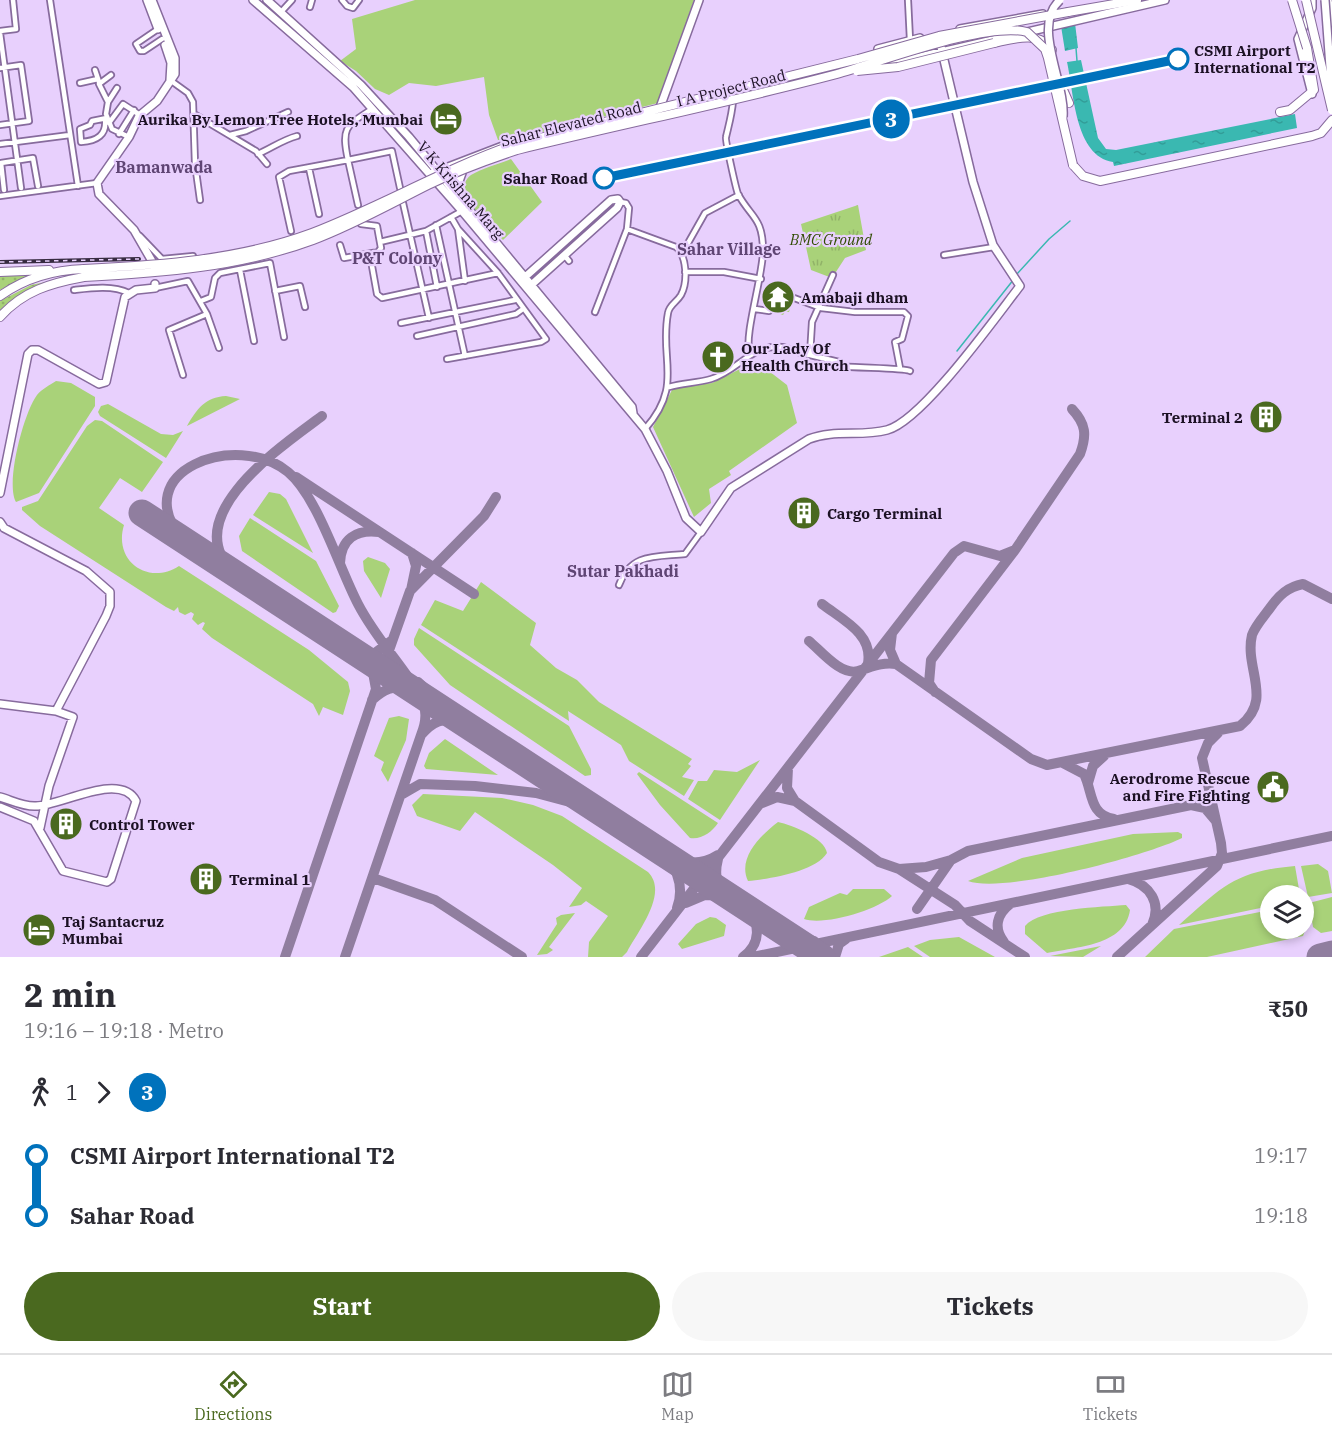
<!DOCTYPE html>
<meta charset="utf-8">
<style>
body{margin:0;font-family:"IBM Plex Serif",serif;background:#f7f7f7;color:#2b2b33;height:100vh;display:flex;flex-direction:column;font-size:22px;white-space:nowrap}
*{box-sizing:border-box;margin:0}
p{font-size:20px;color:#7c7c81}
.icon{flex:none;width:33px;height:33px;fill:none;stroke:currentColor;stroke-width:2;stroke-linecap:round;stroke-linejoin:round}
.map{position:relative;height:957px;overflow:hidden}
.drawer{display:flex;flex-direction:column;background:#fff;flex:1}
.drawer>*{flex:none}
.badge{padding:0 12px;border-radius:20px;font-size:21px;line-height:39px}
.controls{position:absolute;left:1260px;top:885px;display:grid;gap:12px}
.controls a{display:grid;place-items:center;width:54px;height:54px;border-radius:50%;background:#fff;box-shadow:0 3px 9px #0003;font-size:30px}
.map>.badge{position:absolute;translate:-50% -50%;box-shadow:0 0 0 3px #fff}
.legs{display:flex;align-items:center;gap:9px;height:66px;padding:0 24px;font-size:20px}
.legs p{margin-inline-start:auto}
.summary{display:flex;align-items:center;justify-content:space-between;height:102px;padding:0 24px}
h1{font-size:33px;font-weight:800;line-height:45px}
.button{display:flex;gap:12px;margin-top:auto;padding:12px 24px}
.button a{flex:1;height:69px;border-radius:36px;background:#4a691f;color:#fff;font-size:24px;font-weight:800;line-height:69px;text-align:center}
.button a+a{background:#f7f7f7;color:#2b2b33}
ul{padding:0 24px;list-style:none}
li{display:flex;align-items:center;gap:21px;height:60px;font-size:22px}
li i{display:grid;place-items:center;width:9px;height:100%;margin:0 8px;background:currentColor}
li i::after{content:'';width:15px;height:15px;margin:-8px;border:4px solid;border-radius:50%;background:#fff}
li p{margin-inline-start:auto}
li:first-child i{background:linear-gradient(#0000 50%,currentColor 0)}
li:last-child i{background:linear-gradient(currentColor 50%,#0000 0)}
.menu{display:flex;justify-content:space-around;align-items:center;height:84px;border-top:2px solid #e1e1e2;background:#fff;font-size:16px;color:#7c7c81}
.menu a{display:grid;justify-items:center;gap:3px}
.menu .selected{color:#4a691f}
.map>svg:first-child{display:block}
.grass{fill:#a9d279}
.park{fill:url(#park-tufts)}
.garden{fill:url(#garden-dots)}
.water{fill:url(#water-ripples)}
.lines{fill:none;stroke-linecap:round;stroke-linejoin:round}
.stream{stroke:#3ab8b1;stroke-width:1.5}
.taxiway{stroke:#907e9f;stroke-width:10}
.runway{stroke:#907e9f;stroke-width:27}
.street-casing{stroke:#876b9d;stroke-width:8}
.secondary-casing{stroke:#876b9d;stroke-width:10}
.primary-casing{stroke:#876b9d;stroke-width:10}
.street{stroke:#fff;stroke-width:4.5}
.secondary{stroke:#fff;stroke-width:7}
.primary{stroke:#fff;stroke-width:8}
.rail-casing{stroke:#372b41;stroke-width:4}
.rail{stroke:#e8d0fd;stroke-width:1.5;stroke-dasharray:4.5;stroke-linecap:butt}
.secondary-bridge-casing{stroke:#876b9d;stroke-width:10;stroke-linecap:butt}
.primary-bridge-casing{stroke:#876b9d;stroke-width:10;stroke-linecap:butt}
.secondary-bridge{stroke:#fff;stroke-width:7}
.primary-bridge{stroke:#fff;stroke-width:8}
.line-1-casing{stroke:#fff;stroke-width:14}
.line-1{stroke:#0072bc;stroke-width:9}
.stop-1-dot{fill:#fff;stroke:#0072bc;stroke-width:3}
.labels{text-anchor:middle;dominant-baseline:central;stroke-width:4.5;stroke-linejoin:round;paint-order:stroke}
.stop-label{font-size:15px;font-weight:bold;fill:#1c1124;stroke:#e8d0fd;text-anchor:start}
.street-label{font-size:15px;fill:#1c1124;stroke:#e8d0fd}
.poi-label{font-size:15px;font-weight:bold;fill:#1c1124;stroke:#e8d0fd;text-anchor:start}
.park-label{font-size:15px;font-style:italic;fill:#314c03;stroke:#e8d0fd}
.neighbourhood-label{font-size:16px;font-weight:bold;fill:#5f4574;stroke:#e8d0fd}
</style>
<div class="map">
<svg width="1332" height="957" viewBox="0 0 1332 957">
<defs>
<pattern id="park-tufts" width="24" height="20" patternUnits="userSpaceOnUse" patternTransform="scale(1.5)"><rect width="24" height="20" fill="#a9d279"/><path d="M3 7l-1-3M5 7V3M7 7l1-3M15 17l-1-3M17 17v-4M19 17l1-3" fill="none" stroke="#91b368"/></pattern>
<pattern id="garden-dots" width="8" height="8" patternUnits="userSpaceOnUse" patternTransform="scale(1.5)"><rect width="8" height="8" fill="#a9d279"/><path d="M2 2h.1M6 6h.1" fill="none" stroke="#91b368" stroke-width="1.8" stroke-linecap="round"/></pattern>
<pattern id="water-ripples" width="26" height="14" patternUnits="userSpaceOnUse" patternTransform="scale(1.5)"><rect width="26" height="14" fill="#3ab8b1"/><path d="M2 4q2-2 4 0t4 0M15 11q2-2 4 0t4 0" fill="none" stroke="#329d98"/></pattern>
</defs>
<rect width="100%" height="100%" fill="#e8d0fd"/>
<path class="grass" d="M 415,0 L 694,0 L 658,103 L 511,140 L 498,140 L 489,115 L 484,77 L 436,86 L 409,83 L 389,95 L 375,89 L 356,71 L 340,61 L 356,49 L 352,19 Z
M 511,159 L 542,202 L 503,240 C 492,228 449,191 471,175 C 482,168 499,164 511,159 Z
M 756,361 L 787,385 L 797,423 L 729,471 L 731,475 L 709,489 L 711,503 L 694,517 L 653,427 L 673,388 L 712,383 Z
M 56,381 L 71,383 L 95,397 L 95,406 L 39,493 L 16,502 C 5,483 24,412 37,395 C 42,389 50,385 56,381 Z
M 226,396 L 240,399 L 187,426 C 197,409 205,397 226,396 Z
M 108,404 L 161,434 L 173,435 L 183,431 L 166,458 L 100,416 L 98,412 L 101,406 Z
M 95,420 L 102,421 L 163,462 L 142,492 L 120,478 L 99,508 L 124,525 C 113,561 148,586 179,566 L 309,650 L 348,682 L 350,691 L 343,715 L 323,707 L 319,716 L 313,704 L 212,638 L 202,629 L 205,623 L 203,622 L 198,625 L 192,619 L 194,614 L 191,612 L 185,615 L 179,612 L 178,607 L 174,611 L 166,607 L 40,526 L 22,510 L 22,507 L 38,501 L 87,426 Z
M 269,492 L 280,494 L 286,499 L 313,553 L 253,515 Z
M 250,518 L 316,561 L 339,606 L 336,612 L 333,613 L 242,551 L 239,536 Z
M 368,557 L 385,563 L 390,569 L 381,598 L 364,571 L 363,561 Z
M 481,582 L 536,623 L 530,645 L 556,668 L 577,680 L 599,702 L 692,759 L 688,764 L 691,766 L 682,777 L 694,780 L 684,796 L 629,761 L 621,745 L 568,711 L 569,721 L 421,625 L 435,600 L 463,611 Z
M 419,628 L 569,726 L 591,769 L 591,775 L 585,776 L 450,685 L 414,645 L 414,639 Z
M 399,716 L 409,719 L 406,740 L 388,782 L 381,770 L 384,762 L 374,756 L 389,718 Z
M 445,739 L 498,775 L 426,769 L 424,766 L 429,753 Z
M 760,760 L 720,820 L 688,799 L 698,781 L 707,781 L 714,770 L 737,772 Z
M 639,772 L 718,823 C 712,832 701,840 690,838 L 660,805 L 637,774 Z
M 423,794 L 502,798 L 533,805 L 562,816 L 648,872 C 669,893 638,931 627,952 L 622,957 L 588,957 L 589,942 L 608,916 L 586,901 L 581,905 L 569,907 L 582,888 L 553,865 L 475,812 L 460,831 L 417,816 L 412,805 Z
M 778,822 C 792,825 825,838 827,853 C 815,872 769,879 748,881 C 737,858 761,835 778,822 Z
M 1178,832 L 1182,834 L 1182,838 C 1146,856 1004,894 968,881 L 1022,858 L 1133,834 Z
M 1318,864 L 1328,871 L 1332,893 L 1308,897 L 1301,866 Z
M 1295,866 L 1300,895 L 1270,896 L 1270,906 L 1179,925 C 1222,887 1235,871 1295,866 Z
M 853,889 L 884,889 L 892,896 C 877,910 824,926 804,919 L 809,907 L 840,893 L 847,895 Z
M 1332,897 L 1332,931 L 1321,933 L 1313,927 L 1309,903 Z
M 1126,905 L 1130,910 C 1125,946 1075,947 1047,953 L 1025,934 L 1025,926 C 1040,908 1103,907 1126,905 Z
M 1270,910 L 1270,928 L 1304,928 L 1304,913 L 1306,928 L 1303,936 L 1207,957 L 1145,957 L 1174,929 Z
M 575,913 L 549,947 L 553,950 L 547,954 L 537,955 L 557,924 L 556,918 L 561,915 Z
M 710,917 L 716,918 L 726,925 L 724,936 L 682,949 L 678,944 L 696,924 Z
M 959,937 L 995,957 L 930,957 L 914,946 L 930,940 Z
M 1101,946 L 1083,957 L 1050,956 Z
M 908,947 L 923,957 L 879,957 Z"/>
<path class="park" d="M 858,205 L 866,250 L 845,258 L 832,278 L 811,270 L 801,224 Z
M 782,296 L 793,300 L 789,312 L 785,312 L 783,315 L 772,311 L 775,304 L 774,298 L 780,300 Z"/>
<path class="garden" d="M 41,273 L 28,276 L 0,290 L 0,274 Z
M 50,281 L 25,293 L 0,312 L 0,301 L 31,285 Z"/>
<path class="water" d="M 1075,23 L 1078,48 L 1065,51 L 1061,26 Z
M 1081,60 L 1098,138 L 1106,149 L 1116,150 L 1295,114 L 1297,128 L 1114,166 L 1113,162 C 1075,156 1074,94 1067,62 Z"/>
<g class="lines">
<path class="stream" d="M 1076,48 L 1077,61
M 1016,275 L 1049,239 L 1070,221
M 957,351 L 1014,279"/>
<path class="taxiway" d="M 296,477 L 474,594
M 183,540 C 125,471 237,430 288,472 C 318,497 339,568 358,604 C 375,637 401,664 420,695 C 427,710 427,720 421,735
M 340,563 C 341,539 356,529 379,532
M 233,572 C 177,516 282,446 322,416
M 411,590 L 416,566 L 412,553
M 822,604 C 843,620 873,634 868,663
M 892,633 L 890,650 L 896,664 L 1031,759 L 1047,765 L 1240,726 C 1274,699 1244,669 1252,635 C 1255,626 1265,615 1270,608 C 1279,595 1288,587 1303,584 L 1332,599
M 809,641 C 821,651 841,676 858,671 C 872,667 881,662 896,664
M 357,653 L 375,653 L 391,641
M 387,656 L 389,668 L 395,678
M 382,670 L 410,591 L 484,516 L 496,497
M 418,682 L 459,720
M 935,692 L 929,683 L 931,660 L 1015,550 L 1080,454 C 1087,435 1086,424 1072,409
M 372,700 C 384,689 392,686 408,687
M 1063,763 L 1084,774 C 1093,792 1089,815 1114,819
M 788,768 L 787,788 L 795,801
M 1088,783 L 1093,766 L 1104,756
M 401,795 L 420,784 L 475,786 L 536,793 L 596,809
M 762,803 L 777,797 L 795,801 L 879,862 L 899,869 L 955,905 L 970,921 L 1025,957
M 666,855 C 683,864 701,866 718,855
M 668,858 C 679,873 684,889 677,908
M 718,859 C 714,875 716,886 729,896
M 899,869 L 926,867 L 951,860
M 373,878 L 435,900 L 522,957
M 1128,879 C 1150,885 1162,903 1152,925
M 686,903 L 705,895 L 729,896
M 917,909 L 951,860 L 968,851 L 1191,805 L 1205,808 L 1216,821
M 785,933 L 814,941
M 1004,942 C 993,928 997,914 1010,904
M 285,957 L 376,689 L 372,667 L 365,658
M 345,957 L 421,735 C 433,721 442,718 460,720
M 641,957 L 954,553 L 964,546 L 1000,556 L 1015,550
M 743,957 C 761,944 761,923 746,908
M 753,957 L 1332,836
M 835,957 L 839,944 L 846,939
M 1117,957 L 1217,866 L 1222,853 L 1221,843 L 1202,758 L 1208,743 L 1218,733"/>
<path class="runway" d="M 142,513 L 822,957
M 1320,957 L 1332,954"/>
<defs>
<path id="street" d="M 50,0 L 78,186
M 342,0 L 347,6 L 353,8 L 359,0
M 908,0 L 910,40
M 310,7 L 312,0
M 281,12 L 292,0
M 158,29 L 136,44 L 140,51 L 144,51 L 162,39
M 0,31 L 16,29 L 13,0
M 0,33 L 21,188
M 0,68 L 21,65 L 29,121 L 0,125
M 95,70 L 99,82
M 111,75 L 99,84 L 108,102 L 117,88
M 170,80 L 188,93 L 193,102 L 195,164 L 200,200
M 80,83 L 98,79
M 733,101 C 732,114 729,124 726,137 C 725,140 736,189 738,194 C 751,218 763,217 763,251 C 763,276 743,338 750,353
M 108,102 L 106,114 L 112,129 L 129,137
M 194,114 L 256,151 L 267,164
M 105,119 C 107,135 97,141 81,142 L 80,129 L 90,125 L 92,121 L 107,118
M 109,123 L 123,104 L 140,115
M 119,134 L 134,110
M 230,135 L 246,131 L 288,112
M 0,144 L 70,135
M 258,154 C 272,148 282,140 297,136
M 309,168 L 319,214
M 4,190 L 1,163 L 33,158 L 38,186
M 0,196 L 97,183
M 403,203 L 429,318
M 358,205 L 348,160 L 392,151 L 400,188
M 451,217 L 458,229 L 465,281
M 436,225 L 465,356
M 627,229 L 676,247 C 687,256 688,282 681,295 C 677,302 669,305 668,313 C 659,360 684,385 645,429
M 291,231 L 279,177 L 289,171 L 348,160 C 341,127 346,126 372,109
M 140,236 L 162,259 L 193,256
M 380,242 L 426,231
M 340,245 L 344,258 L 378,252 L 381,248 L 377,226 L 361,224
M 683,252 L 705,213 L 739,195
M 370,255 L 377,294 L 382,298 L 498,273
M 944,255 L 994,247
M 565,256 L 569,261
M 240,270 L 254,341
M 685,272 L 724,272 L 761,279
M 437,287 L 426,231 L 462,211
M 155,288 L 188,281 L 207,314 L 219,348
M 74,290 C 91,288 113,285 129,293
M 275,291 L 300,286 L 305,307
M 201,301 L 211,297 L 215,278 L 220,273 L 270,263 L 284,337
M 821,308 L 855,312 L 904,312 L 908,316 L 902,339 L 895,342 L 900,368
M 755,309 L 769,311 L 778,292 L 821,308
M 595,312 L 627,229 L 629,208 L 626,203 L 620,202
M 401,323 L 515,300
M 417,336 L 516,314 L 523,309
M 810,355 L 839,362 L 840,366 C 854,368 904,368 910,371
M 447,359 L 541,342 L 546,339 L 498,273 L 458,229
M 183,375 L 169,330 L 207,314
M 669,387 C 682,383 697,383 711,379 C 738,371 751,344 782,347 C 792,349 800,354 810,355 L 812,322 L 833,275
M 619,585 C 631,553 655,557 685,554 L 701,532"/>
<path id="secondary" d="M 147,0 L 158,29
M 152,0 L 175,58 L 175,74 L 157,101 L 139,116 L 129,137 L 97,183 L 99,194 L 134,230 L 153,263
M 253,0 L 353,87 L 462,211 L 645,429 L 667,471 L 686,518 L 701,532 L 731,488 L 809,439 C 834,429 861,437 887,430 C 922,421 995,318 1020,286 L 993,245 L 973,182 L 939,39
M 267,0 L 361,85 L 409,137 L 632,407 L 633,413
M 1328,0 L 1332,23
M 960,29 L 1043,14
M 165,45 L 171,63 L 170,80
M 878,49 L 920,38
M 876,67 L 1165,0
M 1312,94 L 1298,39 L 1312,8 L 1312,0
M 658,113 L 699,0
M 430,174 L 513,142
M 458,197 L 458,184 L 462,173
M 524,278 L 611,200 L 618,199 L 620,202 L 617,208 L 529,287
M 0,493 L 28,354 L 32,350 L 38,350 L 99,384 L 106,382 L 125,297 L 136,290 L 155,288 L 155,284
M 0,522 L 4,528 L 86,571 L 110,592 L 110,606 L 106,616 L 56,711
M 0,704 L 56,711 L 73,717 L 49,786 L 40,828
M 0,797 C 11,800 24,807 36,806 C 60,806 120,771 136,801 L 111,879 L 107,882 L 63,871 L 34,821 L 0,807"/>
<path id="primary" d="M 1068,12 L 1137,0
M 994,43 C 1013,39 1039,30 1052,50
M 1061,85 L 1069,103
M 1280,112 L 1290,110 L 1314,90 L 1307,48
M 1073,165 L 1083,176 L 1100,181 L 1312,136 L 1321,133 L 1332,120
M 0,272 L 49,270
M 0,296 C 25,278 54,270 84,269
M 0,317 C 23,291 51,283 84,277"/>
</defs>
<use href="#street" class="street-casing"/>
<use href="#secondary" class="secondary-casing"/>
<use href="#primary" class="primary-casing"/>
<use href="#street" class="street"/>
<use href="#secondary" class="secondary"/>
<use href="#primary" class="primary"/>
<defs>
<path id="rail" d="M 0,262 L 139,259"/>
</defs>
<use href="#rail" class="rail-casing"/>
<use href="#rail" class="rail"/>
<defs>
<path id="secondary-bridge" d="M 1060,0 C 1031,26 1066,83 1063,117
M 1325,0 L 1332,94"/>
<path id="primary-bridge" d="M 1292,0 L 1307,48
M 1306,0 L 1332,110
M 857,71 L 898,67 L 994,43
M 84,269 C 161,265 239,260 312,233 C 382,206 446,168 516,144 L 858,59 L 939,36 L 1068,12
M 84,277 C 161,273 240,267 313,240 C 353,225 390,204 428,185 C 457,171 487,160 517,150 C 623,124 731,102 837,74 C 880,62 988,21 1027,32 L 1045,49 L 1048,58 L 1073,165"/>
</defs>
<use href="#secondary-bridge" class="secondary-bridge-casing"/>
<use href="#primary-bridge" class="primary-bridge-casing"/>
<use href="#secondary-bridge" class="secondary-bridge"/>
<use href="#primary-bridge" class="primary-bridge"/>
</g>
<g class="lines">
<defs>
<path id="line-1" d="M 604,178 L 1178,59"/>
</defs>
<use href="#line-1" class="line-1-casing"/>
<use href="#line-1" class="line-1"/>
</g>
<defs>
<symbol id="hotel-disc" viewBox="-11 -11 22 22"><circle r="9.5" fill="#4a691f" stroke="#e8d0fd"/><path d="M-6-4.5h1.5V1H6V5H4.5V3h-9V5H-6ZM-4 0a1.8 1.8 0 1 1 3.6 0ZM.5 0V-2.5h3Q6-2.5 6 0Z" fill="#fff"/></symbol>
<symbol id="temple-disc" viewBox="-11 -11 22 22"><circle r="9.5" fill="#4a691f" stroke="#e8d0fd"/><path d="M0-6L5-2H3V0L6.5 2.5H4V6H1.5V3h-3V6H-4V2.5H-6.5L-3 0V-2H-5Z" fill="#fff"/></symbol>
<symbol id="church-disc" viewBox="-11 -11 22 22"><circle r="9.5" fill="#4a691f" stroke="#e8d0fd"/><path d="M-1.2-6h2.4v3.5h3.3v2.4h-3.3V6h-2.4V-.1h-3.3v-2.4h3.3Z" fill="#fff"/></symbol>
<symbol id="building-disc" viewBox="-11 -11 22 22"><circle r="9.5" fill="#4a691f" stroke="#e8d0fd"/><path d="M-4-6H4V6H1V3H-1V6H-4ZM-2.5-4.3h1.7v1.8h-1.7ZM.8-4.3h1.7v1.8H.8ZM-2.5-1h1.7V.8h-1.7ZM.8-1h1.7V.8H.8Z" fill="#fff"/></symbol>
<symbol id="civic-disc" viewBox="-11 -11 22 22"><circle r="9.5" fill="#4a691f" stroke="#e8d0fd"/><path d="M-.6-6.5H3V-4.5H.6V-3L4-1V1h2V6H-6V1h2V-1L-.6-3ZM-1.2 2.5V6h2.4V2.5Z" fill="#fff"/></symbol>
</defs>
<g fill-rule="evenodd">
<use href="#hotel-disc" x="427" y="100" width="38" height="38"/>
<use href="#temple-disc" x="759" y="278" width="38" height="38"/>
<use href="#church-disc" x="699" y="338" width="38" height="38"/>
<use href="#building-disc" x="1247" y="398" width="38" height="38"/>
<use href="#building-disc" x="785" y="494" width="38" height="38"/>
<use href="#civic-disc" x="1254" y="768" width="38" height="38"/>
<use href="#building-disc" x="47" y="805" width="38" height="38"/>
<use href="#building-disc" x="187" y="860" width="38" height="38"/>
<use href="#hotel-disc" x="20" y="911" width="38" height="38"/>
</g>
<g class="stop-1-dot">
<circle cx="1178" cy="59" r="10"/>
<circle cx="604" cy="178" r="10"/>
</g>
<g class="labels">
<g class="stop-label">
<text x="1194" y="50">CSMI Airport<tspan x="1194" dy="17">International T2</tspan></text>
<text x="588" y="178" text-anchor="end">Sahar Road</text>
</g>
<g class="street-label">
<text transform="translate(731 88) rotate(-14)">I A Project Road</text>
<text transform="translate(571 124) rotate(-14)">Sahar Elevated Road</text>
<text transform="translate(461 190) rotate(49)">V K Krishna Marg</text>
</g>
<g class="poi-label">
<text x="423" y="119" text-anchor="end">Aurika By Lemon Tree Hotels, Mumbai</text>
<text x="801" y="297">Amabaji dham</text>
<text x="741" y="348">Our Lady Of<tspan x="741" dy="17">Health Church</tspan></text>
<text x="1243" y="417" text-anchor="end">Terminal 2</text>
<text x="827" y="513">Cargo Terminal</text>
<text x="1250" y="778" text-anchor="end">Aerodrome Rescue<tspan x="1250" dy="17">and Fire Fighting</tspan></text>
<text x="89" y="824">Control Tower</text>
<text x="229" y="879">Terminal 1</text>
<text x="62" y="921">Taj Santacruz<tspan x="62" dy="17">Mumbai</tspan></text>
</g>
<g class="park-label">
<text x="831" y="239">BMC Ground</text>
</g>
<g class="neighbourhood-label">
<text x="164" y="167">Bamanwada</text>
<text x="729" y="249">Sahar Village</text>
<text x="397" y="258">P&amp;T Colony</text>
<text x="623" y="571">Sutar Pakhadi</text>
</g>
</g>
</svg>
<div class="controls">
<a><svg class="icon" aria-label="layers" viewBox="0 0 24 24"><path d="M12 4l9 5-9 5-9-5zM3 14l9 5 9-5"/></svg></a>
</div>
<b class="badge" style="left:891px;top:119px;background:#0072bc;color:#fff">3</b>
</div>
<section class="drawer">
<div class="summary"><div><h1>2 min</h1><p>19:16 – 19:18 · Metro</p></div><b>₹50</b></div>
<div class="legs"><svg class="icon" aria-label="walk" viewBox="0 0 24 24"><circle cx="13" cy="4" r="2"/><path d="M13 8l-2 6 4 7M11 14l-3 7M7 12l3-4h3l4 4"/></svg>1<svg class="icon" aria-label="forward" viewBox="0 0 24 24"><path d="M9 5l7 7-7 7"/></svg><b class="badge" style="background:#0072bc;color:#fff">3</b></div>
<ul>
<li><i style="color:#0072bc"></i><b>CSMI Airport International T2</b><p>19:17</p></li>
<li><i style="color:#0072bc"></i><b>Sahar Road</b><p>19:18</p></li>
</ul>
<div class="button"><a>Start</a><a>Tickets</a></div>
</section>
<nav class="menu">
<a class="selected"><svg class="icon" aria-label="directions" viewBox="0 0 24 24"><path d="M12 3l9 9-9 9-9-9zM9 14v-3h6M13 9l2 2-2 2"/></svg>Directions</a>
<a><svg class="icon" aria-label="map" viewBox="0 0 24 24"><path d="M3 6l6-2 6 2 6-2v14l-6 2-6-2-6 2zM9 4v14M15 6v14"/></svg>Map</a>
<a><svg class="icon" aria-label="tickets" viewBox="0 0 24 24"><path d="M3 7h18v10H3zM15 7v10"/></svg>Tickets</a>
</nav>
